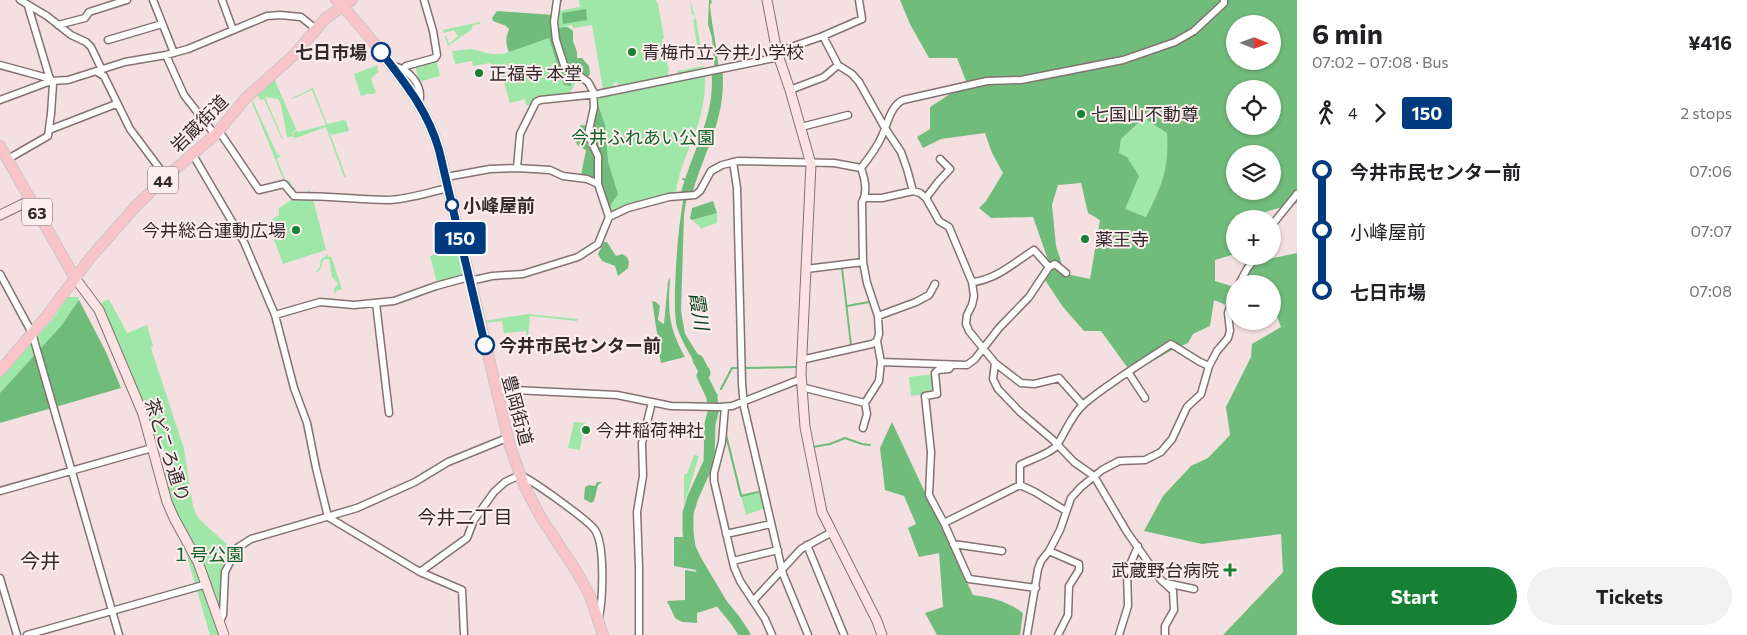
<!DOCTYPE html>
<meta charset="utf-8">
<style>
body{margin:0;font-family:Commissioner,"Noto Sans JP",sans-serif;background:#f2f2f2;color:#202124;height:100vh;display:flex;flex-direction:column;font-size:19px;white-space:nowrap}
*{box-sizing:border-box;margin:0}
p{font-size:16px;color:#757577}
.icon{flex:none;width:28px;height:28px;fill:none;stroke:currentColor;stroke-width:2;stroke-linecap:round;stroke-linejoin:round}
.map{position:relative;flex:1;overflow:hidden}
.drawer{display:flex;flex-direction:column;background:#fff;width:450px}
.drawer>*{flex:none}
.badge{padding:0 10px;border-radius:4px;font-size:18px;line-height:32px}
.needle{width:32px;rotate:91deg}
.controls{position:absolute;left:1226px;top:15px;display:grid;gap:10px}
.controls a{display:grid;place-items:center;width:55px;height:55px;border-radius:50%;background:#fff;box-shadow:0 1px 4px #0004;font-size:25px}
.map>.badge{position:absolute;translate:-50% -50%;box-shadow:0 0 0 2px #fff}
.legs{display:flex;align-items:center;gap:8px;height:55px;padding:0 15px;font-size:16px}
.legs p{margin-inline-start:auto}
.overview{display:flex;align-items:center;justify-content:space-between;height:85px;padding:0 15px}
h1{font-size:28px;font-weight:700;line-height:38px}
.button{display:flex;gap:10px;margin-top:auto;padding:10px 15px}
.button a{flex:1;height:58px;border-radius:30px;background:#168035;color:#fff;font-size:20px;font-weight:700;line-height:58px;text-align:center}
.button a+a{background:#f2f2f2;color:#202124}
ul{padding:0 15px;list-style:none}
li{display:flex;align-items:center;gap:18px;height:60px;font-size:19px}
li i{display:grid;place-items:center;width:8px;height:100%;margin:0 6px;background:currentColor}
li i::after{content:'';width:12px;height:12px;margin:-6px;border:4px solid;border-radius:50%;background:#fff}
li p{margin-inline-start:auto}
li:first-child i{background:linear-gradient(#0000 50%,currentColor 0)}
li:last-child i{background:linear-gradient(currentColor 50%,#0000 0)}
main{display:flex;flex:1;min-height:0}
.map>svg:first-child{display:block}
.green{fill:#9ee7a8}
.forest{fill:#70bc7b;fill-rule:evenodd}
.water{fill:#6ebb7a}
.lines{fill:none;stroke-linecap:round;stroke-linejoin:round}
.stream{stroke:#6ebb7a;stroke-width:2}
.river{stroke:#6ebb7a;stroke-width:11}
.street-casing{stroke:#847272;stroke-width:9}
.secondary-casing{stroke:#847272;stroke-width:11}
.primary-casing{stroke:#c9c7c7;stroke-width:12}
.street{stroke:#fff;stroke-width:6}
.secondary{stroke:#fce2e3;stroke-width:9}
.primary{stroke:#f8c4c7;stroke-width:10}
.line-1-casing{stroke:#fff;stroke-width:11}
.line-1{stroke:#003b80;stroke-width:8}
.stop-1-dot{fill:#fff;stroke:#003b80;stroke-width:2.5}
.poi-dot{fill:#168035;stroke:#fee;stroke-width:2}
.labels{text-anchor:middle;dominant-baseline:central;stroke-width:4;stroke-linejoin:round;paint-order:stroke}
.shield{fill:#fee;stroke:#6f6464;stroke-width:1}
.shield-label{font-size:16px;font-weight:bold;fill:#312929}
.stop-label{font-size:18px;font-weight:bold;fill:#312929;stroke:#fee;text-anchor:start}
.poi-label{font-size:18px;fill:#312929;stroke:#fee;text-anchor:start}
.street-label{font-size:18px;fill:#312929;stroke:#fee}
.park-label{font-size:18px;fill:#0c6226;stroke:#fee}
.water-label{font-size:19px;font-style:italic;fill:#033f15;stroke:#fee}
.neighbourhood-label{font-size:19px;fill:#312929;stroke:#fee}
.quarter-label{font-size:20px;fill:#312929;stroke:#fee}
</style>
<main>
<div class="map">
<svg width="1297" height="635" viewBox="0 0 1297 635">
<rect width="100%" height="100%" fill="#f4e0e0"/>
<path class="green" d="M 579,0 L 655,0 L 658,3 L 664,38 L 662,39 L 669,71 L 668,71 L 668,76 L 619,86 L 617,82 L 614,83 L 613,87 L 603,89 L 592,25 L 573,28 L 572,25 L 558,28 L 559,11 L 580,7 Z
M 690,0 L 696,19 L 704,67 L 703,68 L 678,74 L 677,71 L 704,66 L 703,62 L 700,63 L 693,20 L 695,19 L 694,14 L 692,15 Z
M 480,22 L 480,24 L 473,25 L 471,30 L 448,46 L 445,36 L 446,35 L 449,44 L 458,36 L 454,30 L 444,33 L 443,30 Z
M 554,36 L 578,78 L 569,95 L 534,99 L 532,105 L 526,105 L 525,99 L 510,103 L 499,66 L 493,67 L 490,63 L 473,66 L 472,61 L 455,64 L 452,51 L 471,49 L 491,54 L 502,54 Z
M 436,59 L 440,76 L 422,81 L 419,80 L 415,66 Z
M 378,65 L 377,69 L 379,71 L 371,79 L 376,92 L 373,94 L 367,94 L 361,96 L 354,74 Z
M 705,74 C 706,95 702,115 694,136 C 687,154 678,173 676,193 L 611,213 L 596,99 L 692,79 L 692,76 Z
M 274,78 L 296,129 L 293,132 L 292,137 L 287,137 L 281,105 L 278,99 L 265,97 L 283,139 L 282,139 L 264,99 L 260,100 L 257,94 Z
M 313,88 L 327,124 L 344,120 L 346,121 L 349,131 L 332,135 L 329,131 L 346,177 L 344,177 L 326,127 L 296,138 L 293,137 L 294,132 L 297,130 L 298,132 L 326,125 L 312,90 L 292,99 L 292,98 Z
M 252,99 L 277,154 L 281,156 L 277,159 L 285,180 L 290,181 L 292,187 L 295,187 L 295,192 L 307,192 L 309,189 L 310,194 L 295,194 L 284,181 L 251,100 Z
M 1145,118 L 1167,133 C 1169,169 1162,186 1146,217 L 1125,209 L 1119,153 L 1121,139 Z
M 294,198 L 313,199 L 326,250 L 283,264 L 271,231 L 270,221 L 279,215 L 279,208 Z
M 717,213 L 717,223 L 700,229 L 700,227 L 692,220 Z
M 458,248 L 464,273 L 462,277 L 437,283 L 430,256 Z
M 327,253 L 328,257 L 331,256 L 342,289 L 336,291 L 335,295 L 334,289 L 338,284 L 332,277 L 329,259 L 323,260 L 321,268 L 317,273 L 316,272 L 320,267 L 321,259 L 326,256 Z
M 68,297 L 78,297 L 79,300 L 61,326 L 0,393 L 0,377 L 52,320 Z
M 109,299 L 127,333 L 147,325 L 153,346 L 151,348 L 184,449 L 192,501 L 195,512 L 199,519 L 231,548 C 231,559 222,569 220,581 L 220,628 L 222,635 L 210,635 L 162,470 L 174,469 L 154,432 L 151,433 L 98,304 Z
M 528,314 L 578,319 L 577,321 L 530,316 L 528,336 L 529,336 L 528,346 L 527,346 L 526,331 L 504,333 L 502,321 L 484,323 L 484,321 Z
M 933,374 L 935,393 L 911,396 L 909,377 Z
M 574,422 L 585,423 L 580,450 L 568,448 Z
M 726,434 L 727,434 L 742,495 L 761,492 L 765,508 L 746,515 Z
M 694,455 L 699,456 L 684,505 L 684,474 L 687,474 Z"/>
<path class="forest" d="M 900,0 L 1297,0 L 1297,203 L 1258,214 L 1255,219 L 1235,219 L 1235,254 L 1215,260 L 1215,281 L 1231,286 L 1235,285 L 1235,309 L 1214,300 L 1210,326 L 1193,334 L 1188,343 L 1172,350 L 1153,361 L 1146,357 L 1127,367 L 1101,331 L 1084,331 L 1063,307 L 1045,280 L 1052,271 L 1033,217 L 991,218 L 979,208 L 986,201 L 1003,173 L 992,153 L 985,133 L 941,139 L 923,148 L 917,137 L 930,129 L 930,107 L 947,96 L 966,81 L 957,58 L 929,58 L 910,24 ZM 1235,24 L 1272,24 L 1272,61 L 1235,61 ZM 1235,89 L 1272,89 L 1272,126 L 1235,126 ZM 1144,118 L 1167,133 C 1169,169 1162,186 1146,217 L 1125,209 L 1139,176 L 1127,157 L 1119,153 L 1121,139 ZM 1235,154 L 1272,154 L 1272,191 L 1235,191 ZM 1081,183 L 1088,213 L 1100,220 L 1090,279 L 1062,273 L 1061,261 L 1056,246 L 1052,205 L 1058,185 Z
M 497,11 L 554,15 L 555,41 L 571,72 L 571,86 L 564,85 L 563,82 L 549,38 L 509,52 C 505,44 506,37 509,29 L 506,26 L 493,21 L 492,18 Z
M 564,27 L 568,27 L 573,31 L 573,41 L 577,52 L 577,58 L 582,58 L 589,66 L 590,74 L 587,78 L 567,63 L 559,40 L 558,28 Z
M 596,99 L 605,125 L 608,162 L 618,194 L 611,204 L 610,211 L 601,188 L 592,137 L 591,130 Z
M 582,125 L 587,126 L 596,157 L 595,178 L 581,175 L 586,150 L 577,145 L 576,140 L 580,126 Z
M 713,201 L 717,213 L 692,220 L 690,219 L 692,208 Z
M 604,242 L 607,242 L 616,256 L 622,254 L 627,257 L 629,262 L 628,268 L 618,276 L 615,266 L 602,261 L 598,254 Z
M 1297,253 L 1297,635 L 1223,635 L 1283,572 L 1281,534 L 1202,544 L 1144,531 L 1163,496 L 1191,466 L 1208,458 L 1230,435 L 1226,407 L 1251,357 L 1252,344 L 1281,327 L 1273,306 L 1272,284 L 1237,284 L 1246,281 L 1253,256 L 1268,256 L 1269,259 Z
M 670,277 C 668,311 668,326 685,357 L 661,363 L 659,353 L 659,338 C 656,333 654,310 652,301 L 656,302 L 660,306 L 658,320 L 662,323 L 664,324 L 668,282 Z
M 892,422 L 973,595 C 993,598 1007,601 1023,613 L 1020,635 L 937,635 L 925,613 L 943,607 L 939,553 L 919,557 L 908,528 L 916,524 L 904,496 L 885,490 L 880,448 Z
M 597,482 L 602,482 L 598,485 L 594,501 L 591,503 L 584,499 L 585,487 L 589,485 L 595,486 Z
M 674,537 L 683,537 L 687,553 L 696,570 L 674,566 Z
M 685,570 L 697,572 L 719,606 L 697,613 L 697,623 L 682,622 L 675,618 L 667,601 L 685,600 Z"/>
<path class="water" d="M 709,0 L 711,0 L 712,2 L 710,5 C 712,32 721,59 718,85 L 716,82 L 712,38 L 708,24 Z
M 586,9 L 587,20 L 563,24 L 562,13 Z
M 689,181 L 684,215 L 681,311 L 685,334 L 706,367 L 709,368 L 710,370 L 701,375 C 694,359 682,344 677,327 C 671,308 679,196 689,181 Z
M 79,300 L 106,352 L 121,388 L 0,423 L 0,393 L 61,326 Z"/>
<g class="lines">
<path class="stream" d="M 559,7 L 561,0
M 573,61 L 579,63
M 683,179 L 689,181
M 842,268 L 851,345
M 847,306 L 869,302
M 745,368 L 798,367
M 721,389 L 732,368 L 739,368
M 713,400 L 717,395
M 726,435 L 741,496 L 758,492
M 813,447 L 830,444 L 845,438 L 862,444 L 870,445"/>
<path class="river" d="M 686,195 C 698,150 721,119 717,71
M 698,360 L 705,373 L 702,376 L 712,397 L 713,412 L 710,424 L 709,462 L 693,497 L 688,513 L 688,532 L 690,547 L 696,560 L 722,604 L 735,620 L 745,635"/>
<defs>
<path id="street" d="M 20,0 L 47,16 L 71,35 L 86,42 L 91,47 L 102,70
M 153,0 L 174,53
M 222,0 L 233,30
M 557,0 L 554,22 L 556,40 L 564,65 L 588,82 L 593,91 L 594,107 L 589,130 L 589,137 L 598,156 L 598,184 L 609,217
M 58,25 L 85,18 L 89,12 L 127,0
M 823,36 L 838,65 L 852,74 L 859,82 L 885,128 L 901,152 L 907,169 L 913,191
M 108,40 L 162,24
M 777,52 L 823,36 L 862,19 L 859,0
M 166,55 L 184,95 L 215,135
M 0,65 L 44,77 L 51,81
M 392,66 C 408,68 424,85 419,103
M 403,69 L 406,66 L 435,58 L 437,55 L 433,31 L 424,0
M 97,72 L 104,76 L 130,129 L 166,177
M 790,90 L 824,77 L 838,65
M 0,100 L 51,81 L 68,80 L 125,62 L 166,55 L 188,49 L 267,16 L 280,15 L 301,17 L 316,29
M 801,127 L 848,115
M 49,130 L 116,104
M 219,131 L 259,190 L 284,184 L 294,196 C 325,196 357,199 387,200 C 405,200 430,192 448,188
M 193,155 L 244,242 L 275,315 L 294,388 L 307,423 L 316,468 L 328,517 L 420,572 L 462,590 L 464,635
M 8,159 L 48,136 L 51,114 L 53,84 L 49,76 L 28,6
M 733,162 L 737,188 L 742,384 L 744,407 L 783,574 L 808,635
M 517,168 L 550,170 L 563,176 L 587,179 L 598,184
M 861,168 C 868,159 876,149 881,138 C 887,126 890,106 903,100 L 987,81 L 1021,80 L 1123,60 L 1175,42 L 1194,31 L 1224,3 L 1224,0
M 446,177 L 490,169 L 517,168 L 520,134 L 536,102 L 540,100 L 598,94 L 779,57
M 865,198 L 882,198 L 913,191 L 920,193 L 926,198 L 939,221 L 949,227 L 972,282 L 974,296 L 972,305 L 967,315 L 966,324 L 969,331 L 995,363 L 1021,383 L 1034,384 L 1059,378 L 1083,405
M 926,198 L 938,182 L 950,169 L 940,159
M 1272,225 L 1297,194
M 806,269 L 863,262
M 0,274 L 32,333 L 119,635
M 470,281 L 492,276 L 523,274 L 578,257 L 598,244 L 609,217 L 628,208 L 669,197 L 695,195 L 700,191 L 711,171 L 722,165 L 738,161 L 834,163 L 861,168 C 865,179 868,192 862,202 L 863,262 L 867,283 L 878,316 L 879,334 L 877,341 L 881,362 L 879,381 L 865,403 L 867,414 L 863,428
M 972,282 C 996,280 1015,262 1034,250 L 1049,267
M 1239,284 L 1247,269 L 1257,256
M 376,303 L 389,413
M 275,315 L 320,302 L 354,305 L 394,301 L 436,286 L 469,277
M 878,316 L 916,302 L 929,295 L 935,284
M 801,360 L 872,344 L 877,341
M 881,362 L 967,365 L 975,359 L 999,328 L 1029,297 L 1049,267 L 1055,264 L 1066,273
M 995,363 L 993,379 L 998,389 L 1020,412 L 1053,440 L 1074,462 L 1094,476 L 1127,532 L 1160,579 L 1173,591 L 1174,610 L 1165,626 L 1165,635
M 952,365 L 949,369 L 938,370 L 935,373 L 937,394 L 925,396 L 931,452 L 929,495 L 944,523 L 969,579 L 1036,588
M 1128,372 L 1145,398
M 801,387 L 865,403
M 496,392 L 514,390 L 617,395 L 671,406 L 719,407 L 732,406 L 801,379
M 725,407 L 722,442 L 714,473 L 714,481 L 734,567 L 740,581 L 765,619 L 772,635
M 1020,485 L 1020,465 C 1029,460 1052,453 1057,445 C 1066,431 1072,414 1085,403 C 1112,381 1142,363 1171,344 L 1200,362 L 1209,366
M 0,491 L 152,448
M 944,523 L 1020,485 L 1035,492 L 1066,511
M 726,534 L 771,524
M 953,544 L 1002,551
M 807,545 L 844,635
M 1049,551 L 1079,564 L 1079,570 L 1069,586 L 1068,615 L 1058,635
M 733,561 L 778,550
M 420,572 L 467,538 L 474,520 L 494,492 L 505,482 L 520,475 C 532,480 588,520 595,530 C 605,545 603,598 599,617
M 0,578 L 17,635
M 1166,583 L 1194,589
M 753,601 L 801,549 L 832,532
M 220,621 L 223,615 L 225,572 L 237,548 L 251,539 L 357,508 L 415,482 L 448,462 L 507,438
M 27,635 L 207,584
M 639,635 L 639,567 L 637,512 L 643,476 L 642,443 L 652,402
M 1027,635 L 1038,569 L 1041,561 L 1049,551 L 1060,530 L 1071,498 L 1081,487 L 1102,470 L 1119,461 L 1145,460 L 1161,452 L 1172,439 L 1187,407 L 1201,394 L 1209,366 L 1217,351 L 1228,338 L 1230,331 L 1228,313 L 1235,292
M 1119,635 L 1128,606 L 1127,572 L 1138,546"/>
<path id="secondary" d="M 767,0 L 777,52 L 790,90 L 811,164 L 801,374 L 805,427 L 822,512 L 877,621 L 882,635
M 0,215 L 31,200
M 75,278 L 99,310 L 143,414 L 167,502 L 174,518 L 198,562 L 224,635"/>
<path id="primary" d="M 336,0 C 354,17 369,37 384,56 C 407,86 429,113 439,150 L 510,446 L 523,483 L 540,516 L 577,572 L 590,596 L 603,635
M 0,146 L 75,278
M 0,371 L 45,318 L 91,257 L 136,206 L 166,177 L 215,135 L 246,98 L 294,55 L 326,18 L 352,0"/>
</defs>
<use href="#street" class="street-casing"/>
<use href="#secondary" class="secondary-casing"/>
<use href="#primary" class="primary-casing"/>
<use href="#street" class="street"/>
<use href="#secondary" class="secondary"/>
<use href="#primary" class="primary"/>
</g>
<g class="lines">
<defs>
<path id="line-1" d="M 381,52 C 405,83 428,111 439,150 L 485,345"/>
</defs>
<use href="#line-1" class="line-1-casing"/>
<use href="#line-1" class="line-1"/>
</g>
<g class="stop-1-dot">
<circle cx="381" cy="52" r="9"/>
<circle cx="452" cy="205" r="6"/>
<circle cx="485" cy="345" r="9"/>
</g>
<g class="poi-dot">
<circle cx="632" cy="52" r="5"/>
<circle cx="479" cy="73" r="5"/>
<circle cx="1081" cy="114" r="5"/>
<circle cx="296" cy="230" r="5"/>
<circle cx="1085" cy="239" r="5"/>
<circle cx="586" cy="430" r="5"/>
<path d="M1227.5 562.5h5v5h5v5h-5v5h-5v-5h-5v-5h5z"/>
</g>
<g class="labels">
<g class="shield">
<rect x="148" y="166.5" width="30" height="27" rx="4"/>
<rect x="22" y="198.5" width="30" height="27" rx="4"/>
</g>
<g class="shield-label">
<text x="163" y="180">44</text>
<text x="37" y="212">63</text>
</g>
<g class="stop-label">
<text x="367" y="52" text-anchor="end">七日市場</text>
<text x="463" y="205">小峰屋前</text>
<text x="499" y="345">今井市民センター前</text>
</g>
<g class="poi-label">
<text x="642" y="52">青梅市立今井小学校</text>
<text x="489" y="73">正福寺 本堂</text>
<text x="1091" y="114">七国山不動尊</text>
<text x="286" y="230" text-anchor="end">今井総合運動広場</text>
<text x="1095" y="239">薬王寺</text>
<text x="596" y="430">今井稲荷神社</text>
<text x="1219" y="570" text-anchor="end">武蔵野台病院</text>
</g>
<g class="street-label">
<text transform="translate(199 123) rotate(-45)">岩蔵街道</text>
<text transform="translate(518 410) rotate(75)">豊岡街道</text>
<text transform="translate(168 450) rotate(72)">茶どころ通り</text>
</g>
<g class="park-label">
<text x="643" y="137">今井ふれあい公園</text>
<text x="208" y="554">１号公園</text>
</g>
<g class="water-label">
<text transform="translate(700 311) rotate(81)">霞川</text>
</g>
<g class="neighbourhood-label">
<text x="465" y="516">今井二丁目</text>
</g>
<g class="quarter-label">
<text x="40" y="560">今井</text>
</g>
</g>
</svg>
<div class="controls">
<a><svg class="needle" viewBox="-14 -14 28 28"><path d="M0-13l5 13h-10z" fill="#e53935"/><path d="M0 13l5-13h-10z" fill="#757577"/></svg></a>
<a><svg class="icon" aria-label="locate" viewBox="0 0 24 24"><circle cx="12" cy="12" r="6"/><path d="M12 2v4M12 18v4M2 12h4M18 12h4"/></svg></a>
<a><svg class="icon" aria-label="layers" viewBox="0 0 24 24"><path d="M12 4l9 5-9 5-9-5zM3 14l9 5 9-5"/></svg></a>
<a>+</a>
<a>−</a>
</div>
<b class="badge" style="left:460px;top:238px;background:#003b80;color:#fff">150</b>
</div>
<section class="drawer">
<div class="overview"><div><h1>6 min</h1><p>07:02 – 07:08 · Bus</p></div><b>¥416</b></div>
<div class="legs"><svg class="icon" aria-label="walk" viewBox="0 0 24 24"><circle cx="13" cy="4" r="2"/><path d="M13 8l-2 6 4 7M11 14l-3 7M7 12l3-4h3l4 4"/></svg>4<svg class="icon" aria-label="forward" viewBox="0 0 24 24"><path d="M9 5l7 7-7 7"/></svg><b class="badge" style="background:#003b80;color:#fff">150</b><p>2 stops</p></div>
<ul>
<li><i style="color:#003b80"></i><b>今井市民センター前</b><p>07:06</p></li>
<li><i style="color:#003b80"></i><span>小峰屋前</span><p>07:07</p></li>
<li><i style="color:#003b80"></i><b>七日市場</b><p>07:08</p></li>
</ul>
<div class="button"><a>Start</a><a>Tickets</a></div>
</section>
</main>
